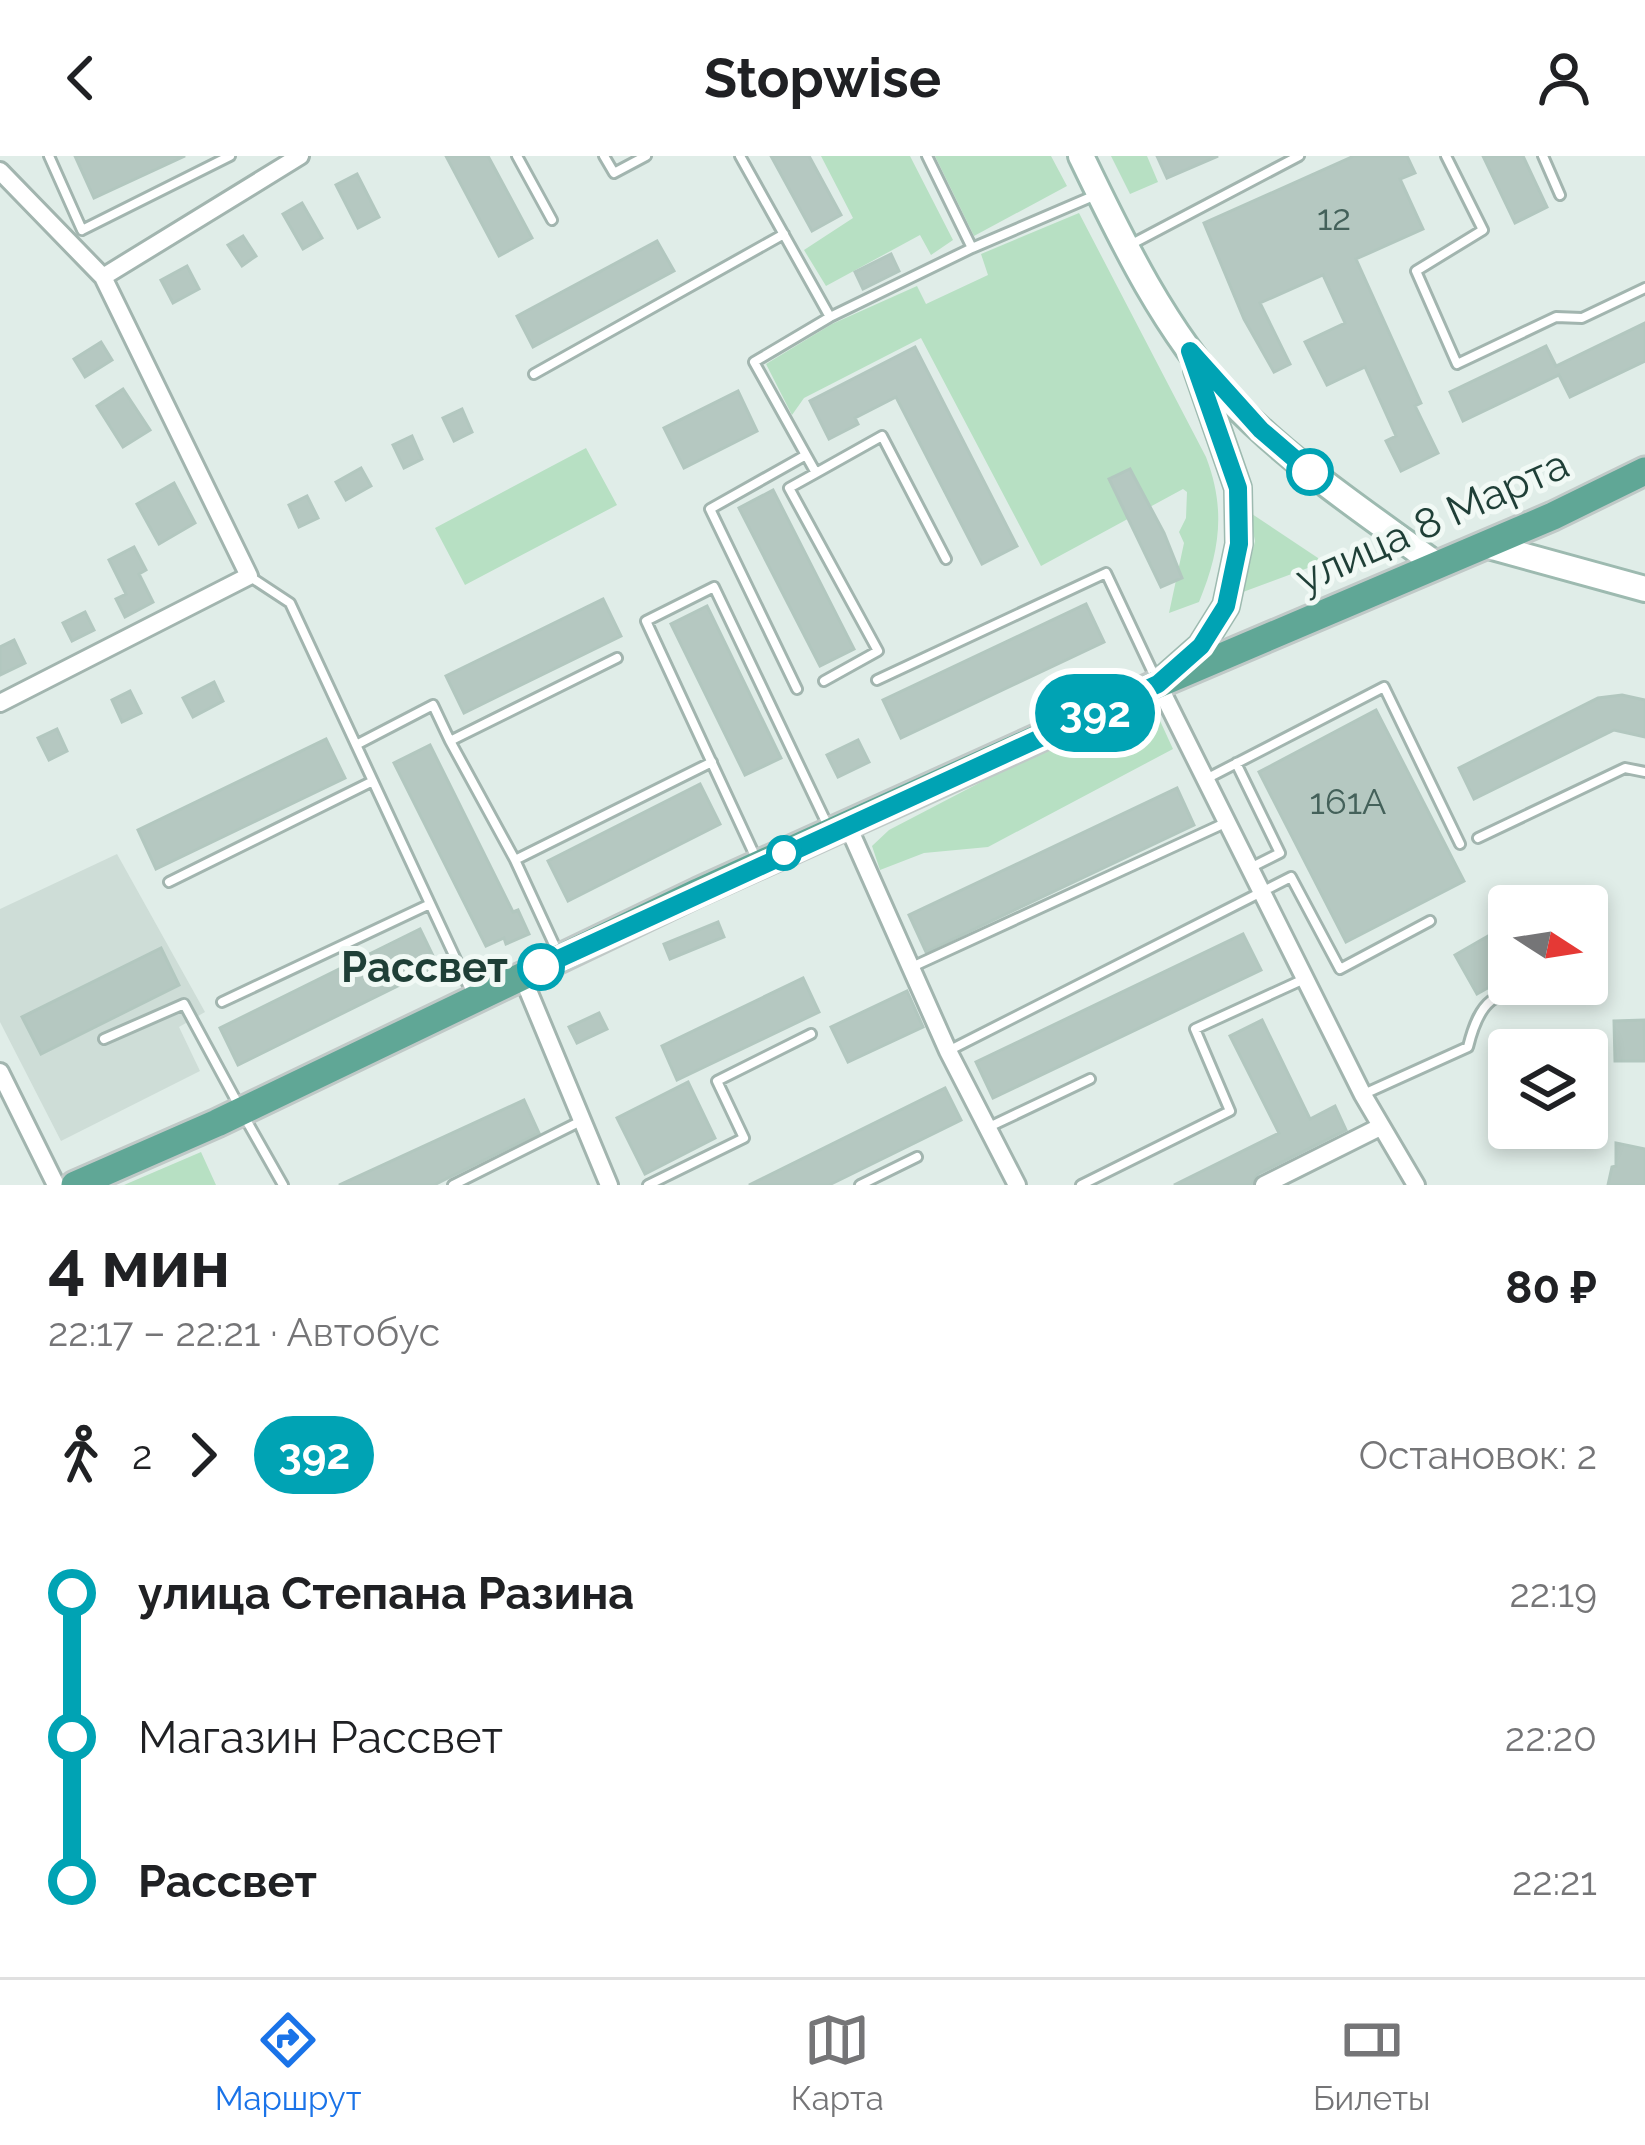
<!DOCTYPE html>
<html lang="ru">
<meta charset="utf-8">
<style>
body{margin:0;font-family:Raleway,sans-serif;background:#f6f6f6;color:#202124;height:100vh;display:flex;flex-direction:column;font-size:45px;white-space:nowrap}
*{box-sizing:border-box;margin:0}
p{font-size:39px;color:#757577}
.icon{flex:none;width:66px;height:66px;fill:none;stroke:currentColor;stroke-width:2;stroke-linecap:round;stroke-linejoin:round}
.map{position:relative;height:1029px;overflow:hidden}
.side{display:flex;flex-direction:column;background:#fff;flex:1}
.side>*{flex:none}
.badge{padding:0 24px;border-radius:39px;font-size:42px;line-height:78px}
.needle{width:78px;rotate:102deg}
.fabs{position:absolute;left:1488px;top:729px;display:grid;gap:24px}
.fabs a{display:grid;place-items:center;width:120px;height:120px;border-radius:12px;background:#fff;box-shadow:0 6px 18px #0003;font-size:60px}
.map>.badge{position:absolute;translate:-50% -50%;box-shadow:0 0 0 6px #fff}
.legs{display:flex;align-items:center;gap:18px;height:132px;padding:0 48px;font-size:39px}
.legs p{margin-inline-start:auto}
.overview{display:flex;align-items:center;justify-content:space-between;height:204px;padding:0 48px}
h1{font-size:66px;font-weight:700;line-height:90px}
ul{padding:0 48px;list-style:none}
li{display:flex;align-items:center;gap:42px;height:144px;font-size:45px}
li i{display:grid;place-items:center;width:18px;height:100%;margin:0 15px;background:currentColor}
li i::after{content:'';width:30px;height:30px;margin:-15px;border:9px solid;border-radius:50%;background:#fff}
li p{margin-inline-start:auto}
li:first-child i{background:linear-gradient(#0000 50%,currentColor 0)}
li:last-child i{background:linear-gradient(currentColor 50%,#0000 0)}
header{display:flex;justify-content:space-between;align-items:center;height:156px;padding:0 48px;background:#fff;font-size:54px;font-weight:700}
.menu{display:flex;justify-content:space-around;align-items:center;height:168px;border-top:3px solid #e0e0e0;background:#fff;font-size:33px;color:#757577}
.menu a{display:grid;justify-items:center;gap:6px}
.menu .active{color:#1a73e8}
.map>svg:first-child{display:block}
.built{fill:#ceddd7}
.green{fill:#b7e0c3}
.building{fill:#b5c8c1;stroke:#b2c7bf;stroke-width:3}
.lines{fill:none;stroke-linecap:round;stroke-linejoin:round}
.lane-casing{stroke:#a2b5af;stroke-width:14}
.street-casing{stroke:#a2b5af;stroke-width:22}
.secondary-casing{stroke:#9dbab0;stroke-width:30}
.primary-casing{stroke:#c0c9c7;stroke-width:33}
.lane{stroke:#fff;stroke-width:8}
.street{stroke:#fff;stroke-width:16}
.secondary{stroke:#fff;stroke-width:24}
.primary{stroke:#60a796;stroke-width:27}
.line-1-casing{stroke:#fff;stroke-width:27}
.line-1{stroke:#00a3b4;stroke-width:18}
.stop-1-dot{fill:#fff;stroke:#00a3b4;stroke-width:6}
.labels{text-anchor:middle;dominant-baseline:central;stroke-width:10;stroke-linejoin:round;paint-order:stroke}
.number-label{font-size:36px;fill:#44615a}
.street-label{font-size:42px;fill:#1f3f37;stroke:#f1f9f5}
.stop-label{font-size:42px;font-weight:bold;fill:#1f3f37;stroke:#f1f9f5;text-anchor:end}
</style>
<header><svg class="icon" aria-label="back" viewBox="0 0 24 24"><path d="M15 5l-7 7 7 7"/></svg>Stopwise<svg class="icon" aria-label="person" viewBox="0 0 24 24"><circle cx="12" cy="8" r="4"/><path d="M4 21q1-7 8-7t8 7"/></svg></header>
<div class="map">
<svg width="1645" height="1029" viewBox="0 0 1645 1029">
<rect width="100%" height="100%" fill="#e0ede8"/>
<path class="built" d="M 117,698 L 205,856 L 179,871 L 200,915 L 61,985 L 0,866 L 0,753 Z"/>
<path class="green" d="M 821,0 L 910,0 L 953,84 L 931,99 L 920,79 L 826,130 L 804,94 L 853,62 Z
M 935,0 L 1051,0 L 1067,30 L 974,80 Z
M 1111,0 L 1147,0 L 1158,26 L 1130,38 Z
M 1079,57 L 1206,301 C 1226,353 1220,395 1199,446 L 1169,457 L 1184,387 L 1179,376 L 1186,362 L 1187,336 L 1183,333 L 1041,410 L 921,182 L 804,242 L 792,259 L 766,208 L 832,168 L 917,130 L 926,148 L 988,119 L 981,98 Z
M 586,292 L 617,349 L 465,429 L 435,372 Z
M 1249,356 L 1324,406 L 1243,436 L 1255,385 Z
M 1125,551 L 1156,556 L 1173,593 L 988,691 L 924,697 L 880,714 L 872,690 L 889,674 Z
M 201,996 L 216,1029 L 124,1029 Z"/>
<path class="building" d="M 75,0 L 185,0 L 94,42 Z
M 446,0 L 488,0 L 532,82 L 499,100 Z
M 771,0 L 809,0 L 841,59 L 812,75 Z
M 1157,0 L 1218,0 L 1167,22 Z
M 1354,0 L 1407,0 L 1415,17 L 1400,23 L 1423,73 L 1356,103 L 1421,247 L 1415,250 L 1438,297 L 1401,315 L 1386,285 L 1396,280 L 1365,211 L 1327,229 L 1305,186 L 1345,167 L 1323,119 L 1260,147 L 1290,208 L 1274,216 L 1244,163 L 1204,67 Z
M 1483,0 L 1523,0 L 1547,51 L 1515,67 Z
M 357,18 L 379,61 L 358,72 L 336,29 Z
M 302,47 L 322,82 L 303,93 L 283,58 Z
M 243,80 L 256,100 L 242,110 L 228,89 Z
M 657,85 L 674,115 L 533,191 L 517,160 Z
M 891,98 L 899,115 L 863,133 L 855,116 Z
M 187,110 L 199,133 L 173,147 L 161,124 Z
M 1645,167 L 1645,205 L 1570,241 L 1559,219 L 1463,265 L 1450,236 L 1546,190 L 1556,210 Z
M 101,186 L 112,204 L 85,221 L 74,203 Z
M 915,191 L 1017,390 L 982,408 L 896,241 L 855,262 L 858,268 L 829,283 L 810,245 Z
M 123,233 L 150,274 L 123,291 L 97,250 Z
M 738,235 L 757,275 L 684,312 L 664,272 Z
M 462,253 L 472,276 L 454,285 L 443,262 Z
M 412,280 L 422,303 L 404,312 L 393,289 Z
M 361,312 L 371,330 L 346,344 L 336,326 Z
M 1130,313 L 1164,377 L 1182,422 L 1161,431 L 1109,323 Z
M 174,327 L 195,367 L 159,388 L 137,348 Z
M 773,334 L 854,493 L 820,510 L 739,352 Z
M 307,340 L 318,362 L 299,371 L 289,349 Z
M 134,391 L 146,414 L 139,418 L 153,446 L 125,461 L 116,443 L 126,438 L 109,404 Z
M 603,443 L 621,480 L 464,557 L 446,520 Z
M 1086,448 L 1104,486 L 901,582 L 883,544 Z
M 707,450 L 781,602 L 745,619 L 671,468 Z
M 85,456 L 94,474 L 72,485 L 63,467 Z
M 14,484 L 25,507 L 0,519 L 0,491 Z
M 214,526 L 223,545 L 193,561 L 183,542 Z
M 130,535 L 141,557 L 122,566 L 112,544 Z
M 1622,539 L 1645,544 L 1645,581 L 1614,574 L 1474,643 L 1459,612 L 1598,542 Z
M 1376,554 L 1464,725 L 1346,786 L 1259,616 Z
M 57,573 L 67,595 L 49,604 L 38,582 Z
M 326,583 L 345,622 L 156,713 L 138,674 Z
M 858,584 L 869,606 L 838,621 L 827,599 Z
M 430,589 L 513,756 L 518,754 L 529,778 L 506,788 L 504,782 L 486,790 L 394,607 Z
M 700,628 L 720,668 L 568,745 L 548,705 Z
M 1177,632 L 1194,669 L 926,796 L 909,759 Z
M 718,766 L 724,781 L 670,803 L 664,788 Z
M 420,773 L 438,810 L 238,909 L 220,872 Z
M 1243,778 L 1261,814 L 993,942 L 976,906 Z
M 1488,780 L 1509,820 L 1477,838 L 1455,799 Z
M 161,792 L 179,829 L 41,898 L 22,861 Z
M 803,822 L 819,856 L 677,924 L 662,890 Z
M 907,835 L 923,871 L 848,906 L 831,871 Z
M 599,857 L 607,873 L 577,887 L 569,871 Z
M 1262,864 L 1310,963 L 1335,950 L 1346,974 L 1258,1018 L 1251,1029 L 1174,1029 L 1279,977 L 1230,880 Z
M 1644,864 L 1645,905 L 1615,905 L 1614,865 Z
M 688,926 L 715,982 L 645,1018 L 617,962 Z
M 945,932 L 961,964 L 829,1029 L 749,1029 Z
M 524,944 L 539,977 L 448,1022 L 434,1029 L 339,1029 Z
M 1616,987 L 1645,993 L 1645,1029 L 1608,1029 L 1612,1011 L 1616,1010 Z"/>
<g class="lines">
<defs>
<path id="lane" d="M 49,0 L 82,74 L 230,0
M 517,0 L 552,64
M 604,0 L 614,17 L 646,0
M 740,0 L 830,161 L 754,206 L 816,317 L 882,280 L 946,403
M 927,0 L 972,92
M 1446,0 L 1483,74 L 1416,115 L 1457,208 L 1556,161 L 1582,162 L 1645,132
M 1543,0 L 1560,39
M 1128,90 L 1299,0
M 830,161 L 972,92 L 1098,38
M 534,218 L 784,78
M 816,317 L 789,332 L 878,495 L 824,525
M 249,420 L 290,447 L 473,840
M 877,524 L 1106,417 L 1155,521
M 797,533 L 710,353 L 806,299
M 356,589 L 433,549 L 450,585
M 1236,607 L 1280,697 L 1250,712
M 1206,623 L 1384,531 L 1460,688
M 1478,682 L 1625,612 L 1645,616
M 756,702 L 646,465 L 714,431 L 828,670
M 515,704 L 450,585 L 617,502
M 169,726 L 373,625
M 558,797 L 515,704 L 712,606
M 912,811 L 1225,667
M 222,846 L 430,748
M 104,883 L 184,848 L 238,948
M 950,894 L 1291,721 L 1340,813 L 1430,765
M 1364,938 L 1468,891 C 1483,830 1502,839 1557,828
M 245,962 L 283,1029
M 989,971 L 1090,923
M 453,1029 L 581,965
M 648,1029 L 744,982 L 717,925 L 811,878
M 860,1029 L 917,1001
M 1081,1029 L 1230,955 L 1195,873 L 1302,824"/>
<path id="street" d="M 0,15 L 103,121 L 249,420 L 0,547
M 103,121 L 300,0
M 1158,528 L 1363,939 L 1416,1029
M 847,668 L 948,895 L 1017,1029
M 522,820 L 609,1029
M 0,916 L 56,1029
M 1264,1029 L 1380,971"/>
<path id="secondary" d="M 1081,0 C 1121,83 1165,175 1229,243 C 1290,307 1366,357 1437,409
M 1485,389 L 1645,433
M 1167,520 L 1201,490 L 1226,450 L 1239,388 L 1238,332 L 1197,214"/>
<path id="primary" d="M 75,1029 L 217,967 L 698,736 L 1158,528 L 1553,360 L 1645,315"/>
</defs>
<use href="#lane" class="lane-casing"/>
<use href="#street" class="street-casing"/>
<use href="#secondary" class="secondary-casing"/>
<use href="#primary" class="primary-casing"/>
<use href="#lane" class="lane"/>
<use href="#street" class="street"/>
<use href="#secondary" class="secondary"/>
<use href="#primary" class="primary"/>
</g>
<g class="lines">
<defs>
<path id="line-1" d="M 541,811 L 1158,528 L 1201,490 L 1226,450 L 1239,388 L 1238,332 L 1190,195 L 1261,274 L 1310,316"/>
</defs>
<use href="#line-1" class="line-1-casing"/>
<use href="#line-1" class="line-1"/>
</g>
<g class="stop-1-dot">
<circle cx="1310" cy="316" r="21"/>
<circle cx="784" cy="697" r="15"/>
<circle cx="541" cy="811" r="21"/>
</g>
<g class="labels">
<g class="number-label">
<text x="1334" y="61">12</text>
<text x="1348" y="645">161А</text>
</g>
<g class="street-label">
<text transform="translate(1432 365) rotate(-24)">улица 8 Марта</text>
</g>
<g class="stop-label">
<text x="508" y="811">Рассвет</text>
</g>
</g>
</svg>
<div class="fabs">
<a><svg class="needle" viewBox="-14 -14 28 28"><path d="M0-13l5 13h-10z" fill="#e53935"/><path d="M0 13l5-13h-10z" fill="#757577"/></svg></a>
<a><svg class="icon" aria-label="layers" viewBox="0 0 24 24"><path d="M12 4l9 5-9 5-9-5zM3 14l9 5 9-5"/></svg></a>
</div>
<b class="badge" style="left:1095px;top:557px;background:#00a3b4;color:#fff">392</b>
</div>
<section class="side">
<div class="overview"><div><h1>4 мин</h1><p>22:17 – 22:21 · Автобус</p></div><b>80 ₽</b></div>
<div class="legs"><svg class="icon" aria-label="walk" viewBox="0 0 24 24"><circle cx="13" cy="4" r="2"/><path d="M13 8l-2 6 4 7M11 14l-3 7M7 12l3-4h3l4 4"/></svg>2<svg class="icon" aria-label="forward" viewBox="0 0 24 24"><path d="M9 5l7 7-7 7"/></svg><b class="badge" style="background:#00a3b4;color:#fff">392</b><p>Остановок: 2</p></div>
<ul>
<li><i style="color:#00a3b4"></i><b>улица Степана Разина</b><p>22:19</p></li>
<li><i style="color:#00a3b4"></i><span>Магазин Рассвет</span><p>22:20</p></li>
<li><i style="color:#00a3b4"></i><b>Рассвет</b><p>22:21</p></li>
</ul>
</section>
<nav class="menu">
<a class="active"><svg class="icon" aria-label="directions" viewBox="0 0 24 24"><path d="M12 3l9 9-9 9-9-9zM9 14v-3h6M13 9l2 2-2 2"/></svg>Маршрут</a>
<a><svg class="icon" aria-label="map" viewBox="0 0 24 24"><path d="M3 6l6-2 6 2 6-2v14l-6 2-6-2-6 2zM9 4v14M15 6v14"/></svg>Карта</a>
<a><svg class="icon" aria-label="tickets" viewBox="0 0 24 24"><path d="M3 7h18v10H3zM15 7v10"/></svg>Билеты</a>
</nav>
